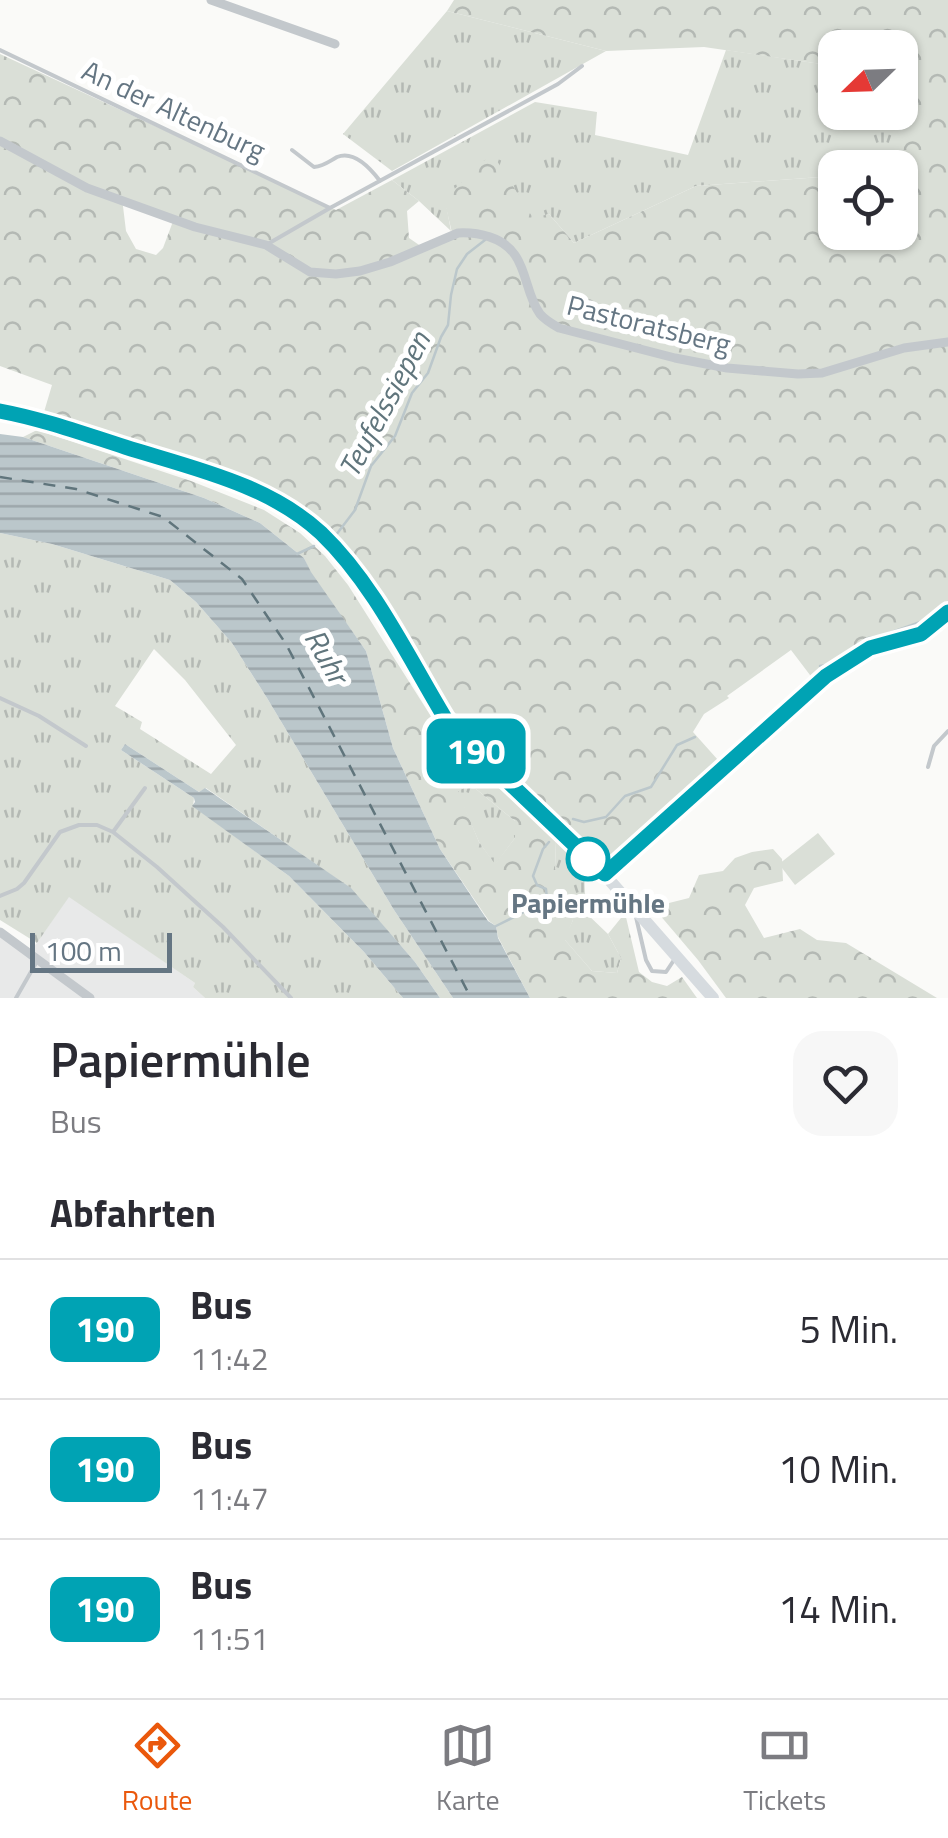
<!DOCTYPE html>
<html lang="de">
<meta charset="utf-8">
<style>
body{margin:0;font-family:"Titillium Web",sans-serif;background:#f7f7f7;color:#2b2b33;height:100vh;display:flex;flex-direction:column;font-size:38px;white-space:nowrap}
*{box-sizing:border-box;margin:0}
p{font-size:32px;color:#7c7c81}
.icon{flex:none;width:55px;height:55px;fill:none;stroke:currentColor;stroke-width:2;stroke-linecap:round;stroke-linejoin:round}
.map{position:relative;height:998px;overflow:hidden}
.panel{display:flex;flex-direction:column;background:#fff;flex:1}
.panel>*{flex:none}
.badge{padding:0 20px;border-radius:15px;font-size:35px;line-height:65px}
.needle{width:65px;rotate:247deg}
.controls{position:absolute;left:818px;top:30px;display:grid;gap:20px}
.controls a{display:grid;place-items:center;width:100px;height:100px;border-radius:20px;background:#fff;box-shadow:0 2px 8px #0004;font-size:50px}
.scale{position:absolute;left:30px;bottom:25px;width:142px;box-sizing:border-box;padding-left:10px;border:5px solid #657683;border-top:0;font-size:28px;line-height:35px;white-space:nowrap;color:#657683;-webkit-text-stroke:8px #fff;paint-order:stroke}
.map>.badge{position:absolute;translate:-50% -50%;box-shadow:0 0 0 5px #fff}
h2{padding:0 50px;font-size:38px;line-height:90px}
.round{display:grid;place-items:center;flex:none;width:105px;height:105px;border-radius:30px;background:#f7f7f7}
.head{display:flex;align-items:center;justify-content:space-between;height:170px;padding:0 50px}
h1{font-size:48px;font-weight:600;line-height:75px}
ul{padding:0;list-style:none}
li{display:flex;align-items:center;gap:30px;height:140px;padding:0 50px;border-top:2px solid #e1e1e2}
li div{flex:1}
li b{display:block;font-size:38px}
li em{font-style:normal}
li .badge{min-width:110px;font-weight:700;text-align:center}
.dock{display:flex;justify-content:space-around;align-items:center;height:140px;border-top:2px solid #e1e1e2;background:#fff;font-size:28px;color:#7c7c81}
.dock a{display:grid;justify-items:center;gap:5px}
.dock .active{color:#ea580c}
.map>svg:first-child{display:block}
.built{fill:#e8e9e9}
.grass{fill:url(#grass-tufts);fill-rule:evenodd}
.forest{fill:url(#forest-crowns);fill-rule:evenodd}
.garden{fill:#dadfd7}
.water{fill:url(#water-rules)}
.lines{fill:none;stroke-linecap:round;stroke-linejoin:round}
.stream{stroke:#bbc7cb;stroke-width:2.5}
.ferry{stroke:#60757c;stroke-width:2.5;stroke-dasharray:12 10;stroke-linecap:butt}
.lane{stroke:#c3c8cc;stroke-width:4}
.street{stroke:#c3c8cc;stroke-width:9}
.secondary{stroke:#d6dbdf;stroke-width:12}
.line-casing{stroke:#fff;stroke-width:22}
.line{stroke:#00a3b4;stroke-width:15}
.stop-dot{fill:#fff;stroke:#00a3b4;stroke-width:5}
.labels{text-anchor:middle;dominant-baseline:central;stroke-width:10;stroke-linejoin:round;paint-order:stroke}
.street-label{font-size:28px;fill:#657683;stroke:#fff}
.stop-label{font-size:28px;font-weight:bold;fill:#657683;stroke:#fff}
.water-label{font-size:30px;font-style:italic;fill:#60757c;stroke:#fff}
</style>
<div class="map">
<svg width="948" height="998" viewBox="0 0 948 998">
<defs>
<pattern id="grass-tufts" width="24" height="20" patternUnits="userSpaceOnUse" patternTransform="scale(2.5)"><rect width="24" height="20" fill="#dadfd7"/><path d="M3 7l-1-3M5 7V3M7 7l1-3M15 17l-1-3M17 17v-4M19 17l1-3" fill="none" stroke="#b4b9b4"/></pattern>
<pattern id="forest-crowns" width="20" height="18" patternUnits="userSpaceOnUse" patternTransform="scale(2.5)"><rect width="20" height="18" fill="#dadfd7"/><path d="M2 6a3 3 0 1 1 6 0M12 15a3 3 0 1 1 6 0" fill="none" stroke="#b4b9b4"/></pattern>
<pattern id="water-rules" width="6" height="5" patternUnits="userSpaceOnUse" patternTransform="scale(2.5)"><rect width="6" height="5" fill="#bbc7cb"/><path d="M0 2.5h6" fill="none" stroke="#9ca6aa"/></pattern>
</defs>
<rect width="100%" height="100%" fill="#fafaf8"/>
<path class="built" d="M 69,896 L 195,983 L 193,987 L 205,998 L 0,998 L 0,934 L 27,953 L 37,943 Z"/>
<path class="grass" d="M 447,11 L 606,51 L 392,171 L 343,134 Z
M 726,50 L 835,66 L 835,112 L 897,114 L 895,167 L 835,168 L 835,176 L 696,186 L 574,243 L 549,214 L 534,219 L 445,199 L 451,231 L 419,201 L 392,180 L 535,102 L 597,112 L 595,135 L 688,155 Z
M 0,533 L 52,544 L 170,580 L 196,602 L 232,643 L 267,698 L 394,910 L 453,998 L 440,998 L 415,962 L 350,888 L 206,788 L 199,792 L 125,744 L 121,750 L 194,798 L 193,806 L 289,876 L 364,952 L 403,998 L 205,998 L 193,987 L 195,983 L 69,897 L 37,943 L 0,920 ZM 154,649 L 185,680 L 236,745 L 211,774 L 140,729 L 142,722 L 115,706 Z
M 466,787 L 476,789 L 515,821 L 515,838 L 495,865 L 479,842 L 457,791 Z
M 556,841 L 584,871 L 586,913 L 608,934 L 621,958 L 617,973 L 592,971 L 564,939 L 573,920 L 555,869 Z"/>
<path class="forest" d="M 454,0 L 948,0 L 948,606 L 921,626 L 869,643 L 836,662 L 813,679 L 791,650 L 727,696 L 729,698 L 704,714 L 693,732 L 718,760 L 609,859 L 593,843 L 582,844 L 465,734 L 318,524 L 232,475 L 44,412 L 52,385 L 0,366 L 0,54 L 336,210 L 392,180 L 419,201 L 407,211 L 409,238 L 425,249 L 453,237 L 444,199 L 492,153 L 533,218 L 549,214 L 574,243 L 696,186 L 835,176 L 835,232 L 900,232 L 900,168 L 895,167 L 895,113 L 900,112 L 900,48 L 835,48 L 835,66 L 704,47 L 606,51 L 447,11 ZM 122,198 L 175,216 L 163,248 L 156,255 L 136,249 L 126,231 Z
M 37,430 L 191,481 L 264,510 L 300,533 L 325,556 L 348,585 L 432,718 L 556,841 L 555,869 L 571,894 L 573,920 L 565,940 L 592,971 L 617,973 L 621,958 L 608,934 L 625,913 L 639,972 L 652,982 L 667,986 L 682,977 L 697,998 L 530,998 L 498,937 L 496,926 L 489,921 L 440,849 L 393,748 L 366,651 L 310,572 L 304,558 L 260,523 L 204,498 L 23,437 ZM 466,787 L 476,789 L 515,821 L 515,838 L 495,864 L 479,842 L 458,791 Z
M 773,849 L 782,859 L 783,881 L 754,888 L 745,905 L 764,938 L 800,929 L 817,940 L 846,943 L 937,998 L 726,998 L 698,960 L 653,907 L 689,898 L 699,875 L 723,871 L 735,858 L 752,852 Z"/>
<path class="garden" d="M 818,833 L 835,854 L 795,885 L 779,864 Z"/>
<path class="water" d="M 0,434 L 23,437 L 204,498 L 260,523 L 304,558 L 311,572 L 366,651 L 393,748 L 440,849 L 488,921 L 496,926 L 498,938 L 530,998 L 453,998 L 394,910 L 267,698 L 232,643 L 196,602 L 170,580 L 52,544 L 0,533 Z
M 125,744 L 199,792 L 205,788 L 351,888 L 415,962 L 440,998 L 403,998 L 364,952 L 289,876 L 192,806 L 195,802 L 194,798 L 121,750 Z"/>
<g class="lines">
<path class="stream" d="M 336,535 L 355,510 L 371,466 L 395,436 L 412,393 L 428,373 L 441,337 L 448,325 L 451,295 L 457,269 L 467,254 L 485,240
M 297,554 L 314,546
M 820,666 L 827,665 L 868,638 L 881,636 L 926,620 L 948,604
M 573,819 L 584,822 L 606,817 L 625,796 L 651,787 L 677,745 L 695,737
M 537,903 L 547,899 L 546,889 L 537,885 L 533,876 L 543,849 L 549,842
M 496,926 L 526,911"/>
<path class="ferry" d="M 0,477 L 76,489 L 163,517 L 242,579 L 286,644 L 471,998"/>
<path class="lane" d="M 0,50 L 330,208
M 292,150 L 314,167 C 324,166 328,162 337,157 C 354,150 371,169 380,181
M 266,245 L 330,208 L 558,84 L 582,66
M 0,698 L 39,716 L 86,746
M 928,767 L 934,746 L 948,731
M 113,832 L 145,788
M 0,896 L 17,889 L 24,883 L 60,832 L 79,825 L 97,825 L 113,832 L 157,867 L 223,927 L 291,998
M 636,917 L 646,960 L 652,971 L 666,972 L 674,960
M 16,998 L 36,963"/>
<path class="street" d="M 211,0 L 335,44
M 0,141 L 87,188 L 195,227 L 266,245 L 310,272 L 336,274 L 360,271 L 390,262 L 458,233 C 478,232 503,237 515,255 C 527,272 527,296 540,314 C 545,320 552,324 559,328 L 675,358 L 727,368 L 798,374 L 822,373 L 904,348 L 948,342
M 605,875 L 826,676 L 870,647 L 921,634 L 948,612
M 0,932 L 90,998"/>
<path class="secondary" d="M 0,410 C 45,420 89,436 133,450 C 198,470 270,485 321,533 C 374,584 408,655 445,718 L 460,736 L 605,875 L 713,998"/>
</g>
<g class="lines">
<defs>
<path id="line" d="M 0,411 C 43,419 84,434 125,447 C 192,468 268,484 321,533 C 374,584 407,655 445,718 L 460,736 L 605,874 L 826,676 L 870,648 L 921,634 L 948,612"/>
</defs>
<use href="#line" class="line-casing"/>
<use href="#line" class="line"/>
</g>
<circle class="stop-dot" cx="588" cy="859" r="20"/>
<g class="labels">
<g class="street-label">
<text transform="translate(174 110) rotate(25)">An der Altenburg</text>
<text transform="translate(649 324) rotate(14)">Pastoratsberg</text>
</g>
<g class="stop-label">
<text x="588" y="902">Papiermühle</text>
</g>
<g class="water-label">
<text transform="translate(384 404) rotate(-62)">Teufelssiepen</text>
<text transform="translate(327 656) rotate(60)">Ruhr</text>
</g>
</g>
</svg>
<div class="controls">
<a><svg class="needle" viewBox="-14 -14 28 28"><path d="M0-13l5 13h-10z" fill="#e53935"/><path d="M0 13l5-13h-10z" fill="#7c7c81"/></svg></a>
<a><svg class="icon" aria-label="locate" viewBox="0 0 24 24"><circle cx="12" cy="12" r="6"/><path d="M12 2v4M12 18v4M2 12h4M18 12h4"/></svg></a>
</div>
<div class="scale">100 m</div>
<b class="badge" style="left:476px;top:751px;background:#00a3b4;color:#fff">190</b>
</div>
<section class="panel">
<div class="head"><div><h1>Papiermühle</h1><p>Bus</p></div><a class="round"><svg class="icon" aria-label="heart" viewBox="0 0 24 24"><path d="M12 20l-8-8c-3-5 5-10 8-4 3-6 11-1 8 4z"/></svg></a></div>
<h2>Abfahrten</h2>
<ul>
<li><span class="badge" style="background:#00a3b4;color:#fff">190</span><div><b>Bus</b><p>11:42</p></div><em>5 Min.</em></li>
<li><span class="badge" style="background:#00a3b4;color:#fff">190</span><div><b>Bus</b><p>11:47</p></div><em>10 Min.</em></li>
<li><span class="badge" style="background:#00a3b4;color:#fff">190</span><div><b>Bus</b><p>11:51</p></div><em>14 Min.</em></li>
</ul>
</section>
<nav class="dock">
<a class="active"><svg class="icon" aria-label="directions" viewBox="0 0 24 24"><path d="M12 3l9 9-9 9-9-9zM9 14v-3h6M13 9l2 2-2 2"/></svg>Route</a>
<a><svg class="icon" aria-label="map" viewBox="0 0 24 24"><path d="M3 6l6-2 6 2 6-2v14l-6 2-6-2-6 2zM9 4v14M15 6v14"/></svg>Karte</a>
<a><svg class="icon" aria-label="tickets" viewBox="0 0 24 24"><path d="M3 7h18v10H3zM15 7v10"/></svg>Tickets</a>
</nav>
